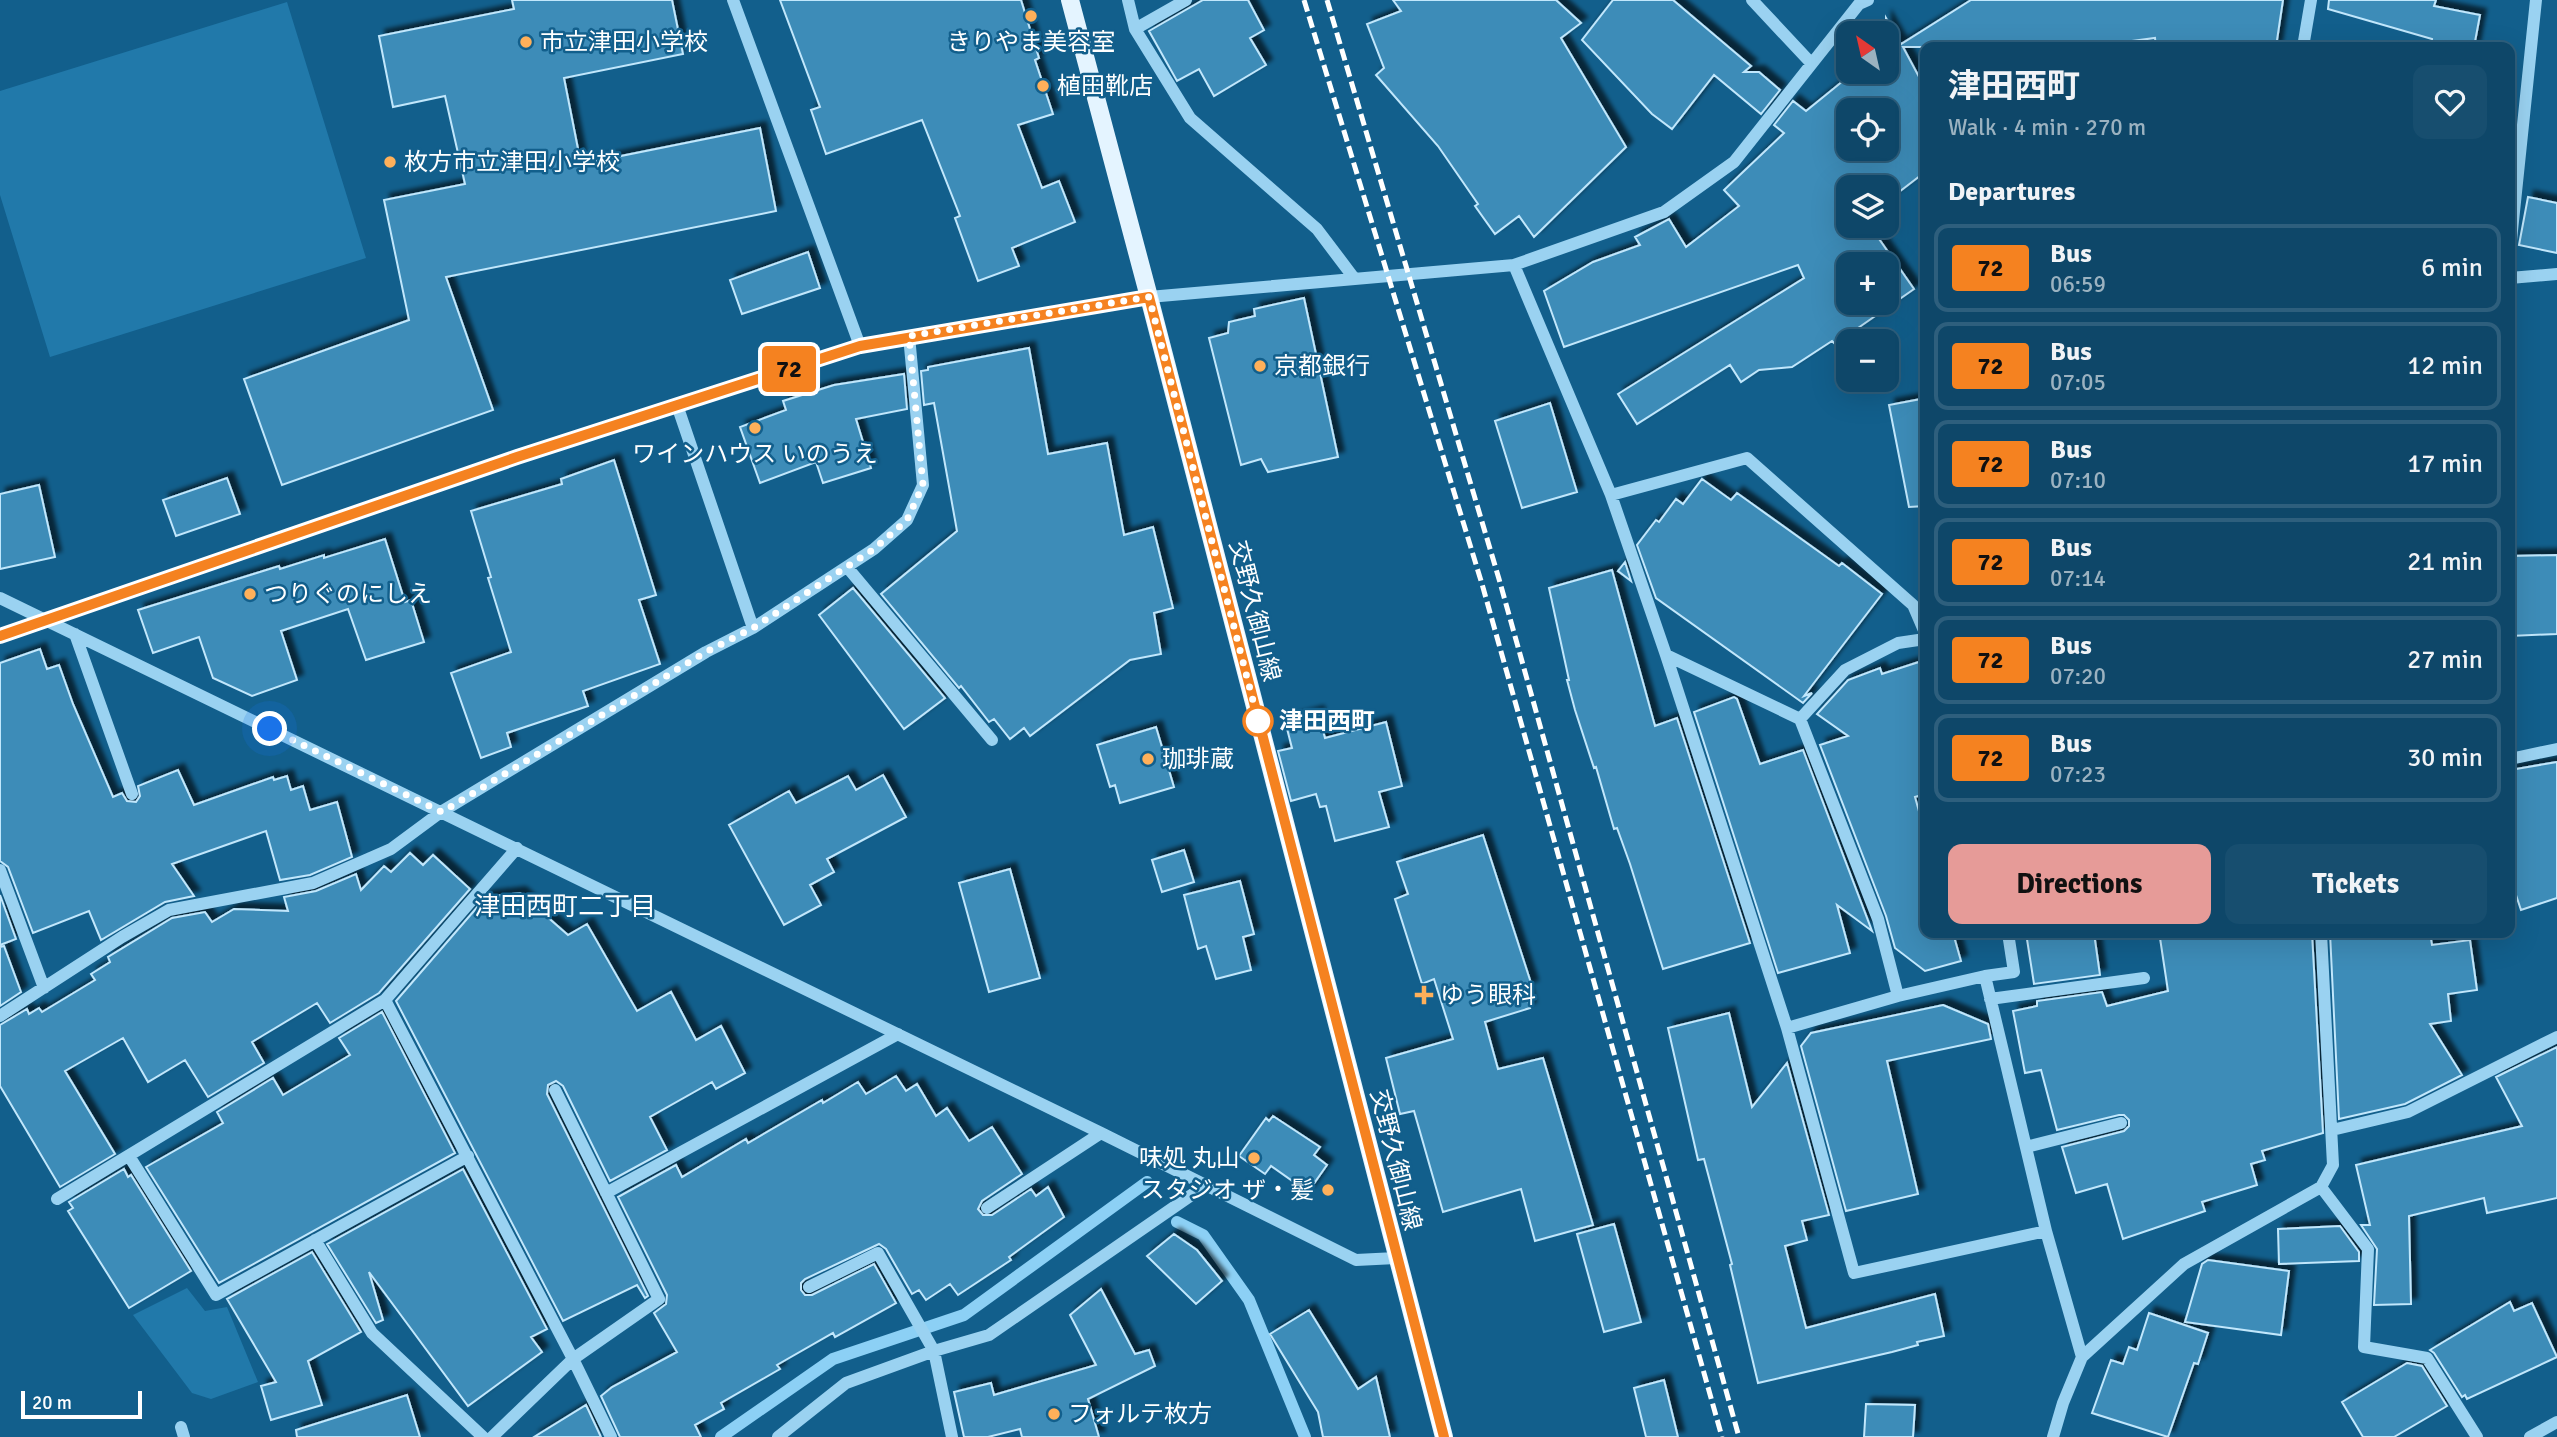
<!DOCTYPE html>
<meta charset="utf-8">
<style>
body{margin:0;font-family:Signika,"Noto Sans JP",sans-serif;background:#174e6f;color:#f1f3f6;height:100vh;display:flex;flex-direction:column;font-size:26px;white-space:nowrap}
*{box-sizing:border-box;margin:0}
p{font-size:23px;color:#9bb2c0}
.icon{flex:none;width:38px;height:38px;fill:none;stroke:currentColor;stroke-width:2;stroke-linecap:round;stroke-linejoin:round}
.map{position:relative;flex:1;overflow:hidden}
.drawer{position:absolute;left:1920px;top:42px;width:595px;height:896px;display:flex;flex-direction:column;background:#0e4769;border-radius:14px;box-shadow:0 7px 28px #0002,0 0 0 2px #2e5f7d}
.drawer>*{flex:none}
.badge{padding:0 14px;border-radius:5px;font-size:24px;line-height:46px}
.needle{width:46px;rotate:326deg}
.buttons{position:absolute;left:1836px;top:21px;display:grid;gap:14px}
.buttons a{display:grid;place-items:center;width:63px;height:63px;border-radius:14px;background:#0e4769;box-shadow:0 7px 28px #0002,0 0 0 2px #2e5f7d;font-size:35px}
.scale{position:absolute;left:21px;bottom:18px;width:121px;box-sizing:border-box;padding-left:7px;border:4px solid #fff;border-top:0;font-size:19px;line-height:24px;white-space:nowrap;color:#fff;-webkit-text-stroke:5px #125f8c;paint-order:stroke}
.you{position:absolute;width:35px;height:35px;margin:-18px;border:5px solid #fff;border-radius:50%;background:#1a73e8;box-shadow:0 0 0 10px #1a73e833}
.map>.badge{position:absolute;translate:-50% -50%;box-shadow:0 0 0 4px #fff}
h2{padding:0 28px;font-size:26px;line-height:63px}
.round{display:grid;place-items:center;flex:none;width:74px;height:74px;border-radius:14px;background:#174e6f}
.head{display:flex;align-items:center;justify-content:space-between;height:119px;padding:0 28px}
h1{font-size:33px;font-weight:700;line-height:52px}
.cta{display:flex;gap:14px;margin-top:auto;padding:14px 28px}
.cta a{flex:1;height:80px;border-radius:14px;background:#e69b98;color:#111;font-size:28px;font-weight:700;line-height:80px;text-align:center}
.cta a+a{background:#174e6f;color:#f1f3f6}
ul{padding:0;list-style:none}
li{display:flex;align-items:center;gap:21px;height:88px;margin:0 14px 10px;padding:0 14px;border:4px solid #2e5f7d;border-radius:14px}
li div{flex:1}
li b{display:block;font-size:26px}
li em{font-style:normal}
li .badge{min-width:77px;font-weight:700;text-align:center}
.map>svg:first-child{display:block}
.green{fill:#2179aa}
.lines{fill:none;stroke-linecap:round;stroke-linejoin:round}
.stream{stroke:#8cd0f5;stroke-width:12}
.building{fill:#3e8cb8;stroke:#c1e7fc;stroke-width:2;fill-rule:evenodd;filter:url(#shadow)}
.minor{stroke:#9ad2f1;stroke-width:12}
.major{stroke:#e4f4ff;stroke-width:18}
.rail{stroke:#fff;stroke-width:5;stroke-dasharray:12 5;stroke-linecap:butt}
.line-casing{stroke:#fff;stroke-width:16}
.line{stroke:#f58220;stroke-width:10}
.walk{stroke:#fff;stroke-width:7;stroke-dasharray:0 12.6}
.poi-dot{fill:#ffb05a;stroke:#125f8c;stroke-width:2.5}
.stop-dot{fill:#fff;stroke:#f58220;stroke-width:3.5}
.labels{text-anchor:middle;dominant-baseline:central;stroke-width:5;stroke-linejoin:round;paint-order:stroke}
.poi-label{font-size:24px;fill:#fff;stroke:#125f8c;text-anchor:start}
.street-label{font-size:24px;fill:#fff;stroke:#125f8c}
.stop-label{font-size:24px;font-weight:bold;fill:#fff;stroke:#125f8c;text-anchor:start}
.neighbourhood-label{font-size:26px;fill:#fff;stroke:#125f8c}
</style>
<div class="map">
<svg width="2557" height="1437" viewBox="0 0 2557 1437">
<defs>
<filter id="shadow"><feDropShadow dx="6" dy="-6" stdDeviation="2" flood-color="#0009"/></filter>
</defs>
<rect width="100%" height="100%" fill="#125f8c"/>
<path class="green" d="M 287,2 L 366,258 L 50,357 L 0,195 L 0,91 Z
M 187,1288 L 205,1311 L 227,1307 L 258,1382 L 211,1399 L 192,1393 L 133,1315 Z"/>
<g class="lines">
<path class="stream" d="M 1177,1222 L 1203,1235 L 1249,1300 L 1305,1437
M 721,1437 L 833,1359 L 964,1315 L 1147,1182"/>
</g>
<path class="building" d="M 512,0 L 672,0 L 683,54 L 564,78 L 581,164 L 760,128 L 776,211 L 446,277 L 493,410 L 282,485 L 244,379 L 409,320 L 384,200 L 465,184 L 445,96 L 393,107 L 379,36 L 514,9 Z
M 780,0 L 1021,0 L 1039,58 L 1035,60 L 1053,114 L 1018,125 L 1042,188 L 1059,181 L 1075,222 L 1012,248 L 1019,266 L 978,281 L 955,218 L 960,216 L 922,120 L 826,154 L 811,110 L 820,107 Z
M 1203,0 L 1248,0 L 1264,30 L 1250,38 L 1266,65 L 1214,96 L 1199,69 L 1177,81 L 1149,31 Z
M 1393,0 L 1556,0 L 1581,23 L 1561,38 L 1626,147 L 1534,237 L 1519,216 L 1495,234 L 1475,206 L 1478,204 L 1438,146 L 1376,75 L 1384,68 L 1367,24 L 1401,11 Z
M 1613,0 L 1673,0 L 1751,66 L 1744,72 L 1759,72 L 1780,90 L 1761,114 L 1714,75 L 1672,129 L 1652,114 L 1582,40 Z
M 1971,0 L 2283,0 L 2276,47 L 2156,47 L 2155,38 L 2087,47 L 1903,47 L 1925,88 L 1925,172 L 1886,202 L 1886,187 L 1848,187 L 1848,226 L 1870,226 L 1914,289 L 1835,344 L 1832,341 L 1792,367 L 1759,370 L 1741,382 L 1730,365 L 1637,424 L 1618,394 L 1804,278 L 1798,265 L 1564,347 L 1544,291 L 1593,262 L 1640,245 L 1635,237 L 1669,219 L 1686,247 L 1739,206 L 1724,190 L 1784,133 L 1774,125 L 1793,101 L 1806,111 L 1854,72 L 1886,72 L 1886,18 L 1901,44 ZM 1848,110 L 1886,110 L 1886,149 L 1848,149 ZM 1848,264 L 1886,264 L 1886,303 L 1848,303 Z
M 2329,0 L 2436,0 L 2434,6 L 2480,15 L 2474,47 L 2431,47 L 2432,39 L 2328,9 Z
M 2528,197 L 2557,203 L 2557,253 L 2519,245 Z
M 808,252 L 820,288 L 742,314 L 730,280 Z
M 1304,298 L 1338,457 L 1268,472 L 1261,459 L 1241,465 L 1209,338 L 1228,333 L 1229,322 L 1255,316 L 1254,309 Z
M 1029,348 L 1048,454 L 1107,443 L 1124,535 L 1153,527 L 1173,608 L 1154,613 L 1161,654 L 1130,660 L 1030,736 L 1024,728 L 1010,739 L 994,719 L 989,722 L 961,686 L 959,688 L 881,594 L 957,531 L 934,403 L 924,405 L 921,371 L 928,370 L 928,367 Z
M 904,374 L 907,409 L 856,419 L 871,468 L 823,483 L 816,462 L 760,483 L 740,427 L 786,410 L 783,401 L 834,385 Z
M 1921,399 L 1925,417 L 1925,506 L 1909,507 L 1889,405 Z
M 1550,403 L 1577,492 L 1522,508 L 1495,421 Z
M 614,460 L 656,595 L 639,600 L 660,664 L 583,691 L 588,706 L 507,733 L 511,747 L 481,758 L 451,673 L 511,652 L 488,578 L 491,577 L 471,511 L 562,484 L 561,479 Z
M 227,478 L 240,514 L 176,536 L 163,500 Z
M 1702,479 L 1731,500 L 1737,493 L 1839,566 L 1842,563 L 1882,594 L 1804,696 L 1812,693 L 1803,703 L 1656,598 L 1637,545 L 1656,520 L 1659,522 L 1676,499 L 1683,504 Z
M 39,485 L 55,557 L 0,569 L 0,494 Z
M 385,539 L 405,602 L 411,600 L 424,642 L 366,660 L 348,609 L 281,631 L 297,680 L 252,696 L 213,678 L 199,637 L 153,653 L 138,610 L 279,566 L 280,569 L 324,555 L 324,558 Z
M 2557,555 L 2557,634 L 2510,636 L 2510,556 Z
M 1625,562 L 1631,581 L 1618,571 Z
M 1612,570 L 1655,726 L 1677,718 L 1750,943 L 1663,969 L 1630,864 L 1617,828 L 1614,829 L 1596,767 L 1594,768 L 1575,710 L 1567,680 L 1569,680 L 1549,588 Z
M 853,588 L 945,698 L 904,729 L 819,615 Z
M 40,649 L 47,669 L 59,665 L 73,704 L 113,797 L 122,793 L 127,801 L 136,802 L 140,796 L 138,786 L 178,770 L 194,805 L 273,777 L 274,780 L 287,776 L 291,790 L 303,786 L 310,810 L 337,802 L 352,857 L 310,875 L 280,880 L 266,831 L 172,864 L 194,896 L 165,902 L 101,940 L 89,911 L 33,933 L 8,867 L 0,861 L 0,663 Z
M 1925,660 L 1925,794 L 1915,797 L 1925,833 L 1925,933 L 1953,933 L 1961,961 L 1925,971 L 1895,948 L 1886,916 L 1820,745 L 1848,736 L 1817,714 L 1848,680 L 1880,668 L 1882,674 Z
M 1734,697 L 1737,699 L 1760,764 L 1803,750 L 1872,931 L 1837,905 L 1850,953 L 1778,973 L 1694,712 Z
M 1318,712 L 1325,738 L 1386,722 L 1402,786 L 1379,792 L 1389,827 L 1335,841 L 1326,806 L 1320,807 L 1316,794 L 1291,801 L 1278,751 L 1292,748 L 1285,721 Z
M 1156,727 L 1174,787 L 1120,803 L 1115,785 L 1110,787 L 1097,745 Z
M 2557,762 L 2557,898 L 2521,910 L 2510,877 L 2510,770 Z
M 883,775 L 906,817 L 827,859 L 834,872 L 810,885 L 821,905 L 784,925 L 729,825 L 789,791 L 796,803 L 848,776 L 856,790 Z
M 1483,835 L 1532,986 L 1525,988 L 1530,1008 L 1485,1022 L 1498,1069 L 1543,1058 L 1593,1225 L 1535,1241 L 1521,1189 L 1443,1212 L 1414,1111 L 1400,1114 L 1386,1058 L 1453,1039 L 1434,979 L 1422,984 L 1395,899 L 1408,894 L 1397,862 Z
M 1184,850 L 1194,882 L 1162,892 L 1152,860 Z
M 410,853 L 423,865 L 433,855 L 470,889 L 379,993 L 330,1023 L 317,1003 L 252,1042 L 264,1063 L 208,1097 L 185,1060 L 148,1082 L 123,1038 L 65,1071 L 115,1154 L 60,1187 L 0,1086 L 0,1025 L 27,1009 L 29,1014 L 39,1008 L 42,1012 L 95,980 L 91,974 L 110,962 L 108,957 L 172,918 L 205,912 L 212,922 L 234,909 L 288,911 L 284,897 L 316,891 L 356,874 L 361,890 L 384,866 L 391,872 Z
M 1010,869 L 1040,978 L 989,992 L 959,883 Z
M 1240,881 L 1254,934 L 1243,937 L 1251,970 L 1216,979 L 1206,946 L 1198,949 L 1184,895 Z
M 520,893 L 568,935 L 587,924 L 637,1011 L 671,992 L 696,1040 L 721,1026 L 745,1073 L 716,1089 L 712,1082 L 650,1117 L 667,1150 L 610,1181 L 563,1086 L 556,1081 L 548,1085 L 547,1094 L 648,1296 L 645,1298 L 637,1285 L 563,1321 L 396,1001 L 486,897 Z
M 0,895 L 16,939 L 0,945 Z
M 2026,933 L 2094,933 L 2100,975 L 2034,984 Z
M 2192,933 L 2312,933 L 2323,1133 L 2262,1151 L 2265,1160 L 2251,1164 L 2257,1185 L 2202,1202 L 2205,1211 L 2123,1239 L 2107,1184 L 2076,1193 L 2062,1147 L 2124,1131 L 2129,1126 L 2129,1120 L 2124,1115 L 2119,1115 L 2057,1130 L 2041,1070 L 2025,1073 L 2013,1011 L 2037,1006 L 2037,1001 L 2102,992 L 2107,1006 L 2168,991 L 2160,938 Z
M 2330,933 L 2430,933 L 2432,945 L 2470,940 L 2477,990 L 2448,994 L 2451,1021 L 2430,1024 L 2462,1075 L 2405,1104 L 2339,1119 Z
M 4,946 L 21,992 L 0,1006 L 0,947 Z
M 1943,1005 L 1988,1024 L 1991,1039 L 1887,1061 L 1918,1194 L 1846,1211 L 1801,1046 L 1811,1033 Z
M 382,1012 L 455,1153 L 219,1283 L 146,1167 L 223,1123 L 217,1112 L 273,1078 L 283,1095 L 350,1055 L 339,1038 Z
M 1729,1013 L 1752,1107 L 1787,1063 L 1829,1215 L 1802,1221 L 1807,1240 L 1785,1246 L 1806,1328 L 1935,1294 L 1944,1336 L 1917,1342 L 1918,1345 L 1892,1352 L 1758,1383 L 1730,1265 L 1732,1264 L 1704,1159 L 1698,1160 L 1668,1028 Z
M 2557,1047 L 2557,1198 L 2487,1213 L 2484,1198 L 2409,1216 L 2411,1304 L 2374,1305 L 2377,1249 L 2361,1225 L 2370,1225 L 2356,1165 L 2522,1126 L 2496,1077 Z
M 896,1076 L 906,1091 L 917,1084 L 936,1116 L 947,1108 L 969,1141 L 992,1127 L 1022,1174 L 982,1201 L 978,1209 L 983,1215 L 992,1215 L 1031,1189 L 1036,1196 L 1048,1187 L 1064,1217 L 1009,1257 L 1011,1260 L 958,1295 L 950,1284 L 926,1300 L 919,1290 L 912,1294 L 886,1249 L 879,1244 L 805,1279 L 801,1283 L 801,1290 L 805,1295 L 812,1295 L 874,1264 L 896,1303 L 835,1337 L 833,1333 L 777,1365 L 780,1369 L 721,1403 L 724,1409 L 695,1425 L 701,1437 L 620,1437 L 601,1396 L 612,1387 L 677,1352 L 654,1313 L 666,1304 L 667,1295 L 618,1197 L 676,1165 L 682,1177 L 746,1139 L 748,1143 L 822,1100 L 823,1103 L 858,1082 L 866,1094 Z
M 1273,1116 L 1320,1147 L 1314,1155 L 1327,1165 L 1308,1192 L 1271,1166 L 1265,1174 L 1239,1156 L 1266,1118 L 1269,1121 Z
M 124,1169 L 128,1177 L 131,1175 L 191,1271 L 129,1308 L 68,1211 L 73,1208 L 69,1202 Z
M 463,1169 L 547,1329 L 531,1337 L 542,1352 L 468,1406 L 369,1272 L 383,1320 L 376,1323 L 327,1244 Z
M 1614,1224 L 1641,1322 L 1604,1332 L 1577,1234 Z
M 2340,1226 L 2359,1252 L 2359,1261 L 2279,1264 L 2278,1229 Z
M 1174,1234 L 1197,1250 L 1222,1281 L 1196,1304 L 1147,1256 Z
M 312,1252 L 361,1332 L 308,1361 L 322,1405 L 271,1420 L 261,1386 L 276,1382 L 227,1299 Z
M 2208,1260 L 2289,1271 L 2281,1335 L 2185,1322 L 2202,1264 Z
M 1101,1289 L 1135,1354 L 1149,1350 L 1155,1366 L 1088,1399 L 1099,1437 L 1022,1437 L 1020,1429 L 988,1437 L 964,1437 L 954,1392 L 991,1383 L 994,1395 L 1096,1365 L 1070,1315 Z
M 2510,1302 L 2514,1311 L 2532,1303 L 2557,1357 L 2467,1399 L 2465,1395 L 2462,1397 L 2434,1353 L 2430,1350 Z
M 1309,1310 L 1358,1389 L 1376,1377 L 1390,1437 L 1323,1437 L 1318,1412 L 1270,1334 Z
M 2149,1313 L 2208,1333 L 2198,1364 L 2194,1363 L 2168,1437 L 2092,1413 L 2111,1360 L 2123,1364 L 2129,1347 L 2137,1350 Z
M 2407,1363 L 2422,1366 L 2447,1406 L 2394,1437 L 2363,1437 L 2342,1402 Z
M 1664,1380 L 1678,1437 L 1646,1437 L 1634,1388 Z
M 407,1395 L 420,1437 L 297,1437 L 296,1430 Z
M 1866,1404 L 1915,1405 L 1913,1437 L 1864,1437 Z
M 586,1405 L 601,1437 L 534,1437 Z"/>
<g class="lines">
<path class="minor" d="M 733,0 L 860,346
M 1128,0 L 1135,29 L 1190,118 L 1317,229 L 1354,278
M 1752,0 L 1811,63
M 1135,29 L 1186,0
M 2303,47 L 2311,0
M 2510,250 L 2536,0
M 1514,265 L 1611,495 L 1666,655 L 1787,1028 L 1854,1273 L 2046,1231
M 2510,278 L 2557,274
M 677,405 L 753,628
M 1611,495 L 1747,458 L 1913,605 L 1925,633
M 847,567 L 992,740
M 0,598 L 1101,1133 L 1356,1260 L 1396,1258
M 75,634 L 132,794
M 0,636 L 517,457 L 860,346 L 1149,297 L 1514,265 L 1664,212 L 1734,162 L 1859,4 L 1868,0
M 1666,655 L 1800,719 L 1878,919 L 1898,996
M 1800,719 L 1845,670 L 1898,643 L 1925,639
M 2510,759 L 2557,749
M 0,870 L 44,988
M 1985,976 L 2014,972 L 2008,933
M 1990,999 L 2144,978
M 385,1000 L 573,1359 L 611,1437
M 0,1016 L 122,937 L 169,910 L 313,883 L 391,849 L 441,812 L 706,652 L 753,628 L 874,549 L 907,520 L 923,485 L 909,336
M 1787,1028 L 1898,996 L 1985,976 L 2046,1231 L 2082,1357
M 2332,1130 L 2408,1112 L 2557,1037
M 2026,1147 L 2121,1123
M 129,1156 L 216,1295 L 468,1156
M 2321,1187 L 2368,1249 L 2364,1347 L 2427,1358 L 2477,1437
M 606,1193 L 898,1034
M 57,1199 L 385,1000 L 517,848
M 987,1208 L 1101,1133
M 315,1240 L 372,1333 L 483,1437
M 809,1287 L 878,1253 L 934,1351 L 952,1437
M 181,1427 L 184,1437
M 492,1437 L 573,1359 L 659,1299 L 555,1090
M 778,1437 L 846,1383 L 934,1351 L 989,1335 L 1206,1185
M 2053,1437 L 2063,1403 L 2082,1357 L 2184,1264 L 2321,1187 L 2333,1165 L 2321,933
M 2530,1437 L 2557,1422"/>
<path class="major" d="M 1070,0 L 1149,297 L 1444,1437"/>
<path class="rail" d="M 1304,0 L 1482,584 L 1722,1437
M 1327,0 L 1499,579 L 1739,1437"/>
</g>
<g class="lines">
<defs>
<path id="line" d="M 0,636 L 517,457 L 860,346 L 1149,297 L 1444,1437"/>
</defs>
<use href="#line" class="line-casing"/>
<use href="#line" class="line"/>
<path class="walk" d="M 270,729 L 442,812 L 706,652 L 753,628 L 874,549 L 907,520 L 923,485 L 909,336 L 1149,297 L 1259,724 L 1258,721"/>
</g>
<g class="poi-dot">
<circle cx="1031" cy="16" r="7"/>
<circle cx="526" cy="42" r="7"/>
<circle cx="1043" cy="86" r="7"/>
<circle cx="390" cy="162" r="7"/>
<circle cx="1260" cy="366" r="7"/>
<circle cx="755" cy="428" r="7"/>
<circle cx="250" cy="594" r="7"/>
<circle cx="1148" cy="759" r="7"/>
<path d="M1420.5 984.5h7v7h7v7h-7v7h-7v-7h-7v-7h7z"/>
<circle cx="1254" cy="1158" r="7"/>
<circle cx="1328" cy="1190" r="7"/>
<circle cx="1054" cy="1414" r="7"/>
</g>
<circle class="stop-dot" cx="1258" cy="721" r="14"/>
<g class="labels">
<g class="poi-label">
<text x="540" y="42">市立津田小学校</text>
<text x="1031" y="42" text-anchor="middle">きりやま美容室</text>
<text x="1057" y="86">植田靴店</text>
<text x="404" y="162">枚方市立津田小学校</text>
<text x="1274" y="366">京都銀行</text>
<text x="755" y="454" text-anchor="middle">ワインハウス いのうえ</text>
<text x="264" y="594">つりぐのにしえ</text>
<text x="1162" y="759">珈琲蔵</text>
<text x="1440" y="995">ゆう眼科</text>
<text x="1240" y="1158" text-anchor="end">味処 丸山</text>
<text x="1314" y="1190" text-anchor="end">スタジオ ザ・髪</text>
<text x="1068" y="1414">フォルテ枚方</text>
</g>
<g class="street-label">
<text transform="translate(1255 611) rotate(76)">交野久御山線</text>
<text transform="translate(1396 1160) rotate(76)">交野久御山線</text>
</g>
<g class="stop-label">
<text x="1279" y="721">津田西町</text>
</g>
<g class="neighbourhood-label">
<text x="565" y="907">津田西町二丁目</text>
</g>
</g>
</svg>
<div class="buttons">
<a><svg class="needle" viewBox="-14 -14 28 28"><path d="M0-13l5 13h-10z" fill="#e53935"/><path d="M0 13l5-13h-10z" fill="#9bb2c0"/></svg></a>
<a><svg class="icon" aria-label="locate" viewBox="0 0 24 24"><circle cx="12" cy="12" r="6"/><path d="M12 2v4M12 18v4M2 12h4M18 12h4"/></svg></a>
<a><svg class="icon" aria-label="layers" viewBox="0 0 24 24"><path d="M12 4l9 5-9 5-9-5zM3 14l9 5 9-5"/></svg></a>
<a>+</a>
<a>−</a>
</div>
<div class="scale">20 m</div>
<div class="you" style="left:270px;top:729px"></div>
<b class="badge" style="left:789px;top:369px;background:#f58220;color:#111">72</b>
<section class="drawer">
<div class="head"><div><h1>津田西町</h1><p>Walk · 4 min · 270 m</p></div><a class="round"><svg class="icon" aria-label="heart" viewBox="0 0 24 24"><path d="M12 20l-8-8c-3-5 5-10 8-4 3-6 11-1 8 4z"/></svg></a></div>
<h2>Departures</h2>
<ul>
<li><span class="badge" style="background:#f58220;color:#111">72</span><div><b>Bus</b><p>06:59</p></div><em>6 min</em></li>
<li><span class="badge" style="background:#f58220;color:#111">72</span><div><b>Bus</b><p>07:05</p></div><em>12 min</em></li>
<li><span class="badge" style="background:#f58220;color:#111">72</span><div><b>Bus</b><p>07:10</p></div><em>17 min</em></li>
<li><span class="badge" style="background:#f58220;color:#111">72</span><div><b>Bus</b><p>07:14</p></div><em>21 min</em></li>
<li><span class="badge" style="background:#f58220;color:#111">72</span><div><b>Bus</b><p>07:20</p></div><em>27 min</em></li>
<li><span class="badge" style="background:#f58220;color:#111">72</span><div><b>Bus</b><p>07:23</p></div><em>30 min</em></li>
</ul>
<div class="cta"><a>Directions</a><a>Tickets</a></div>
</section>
</div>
